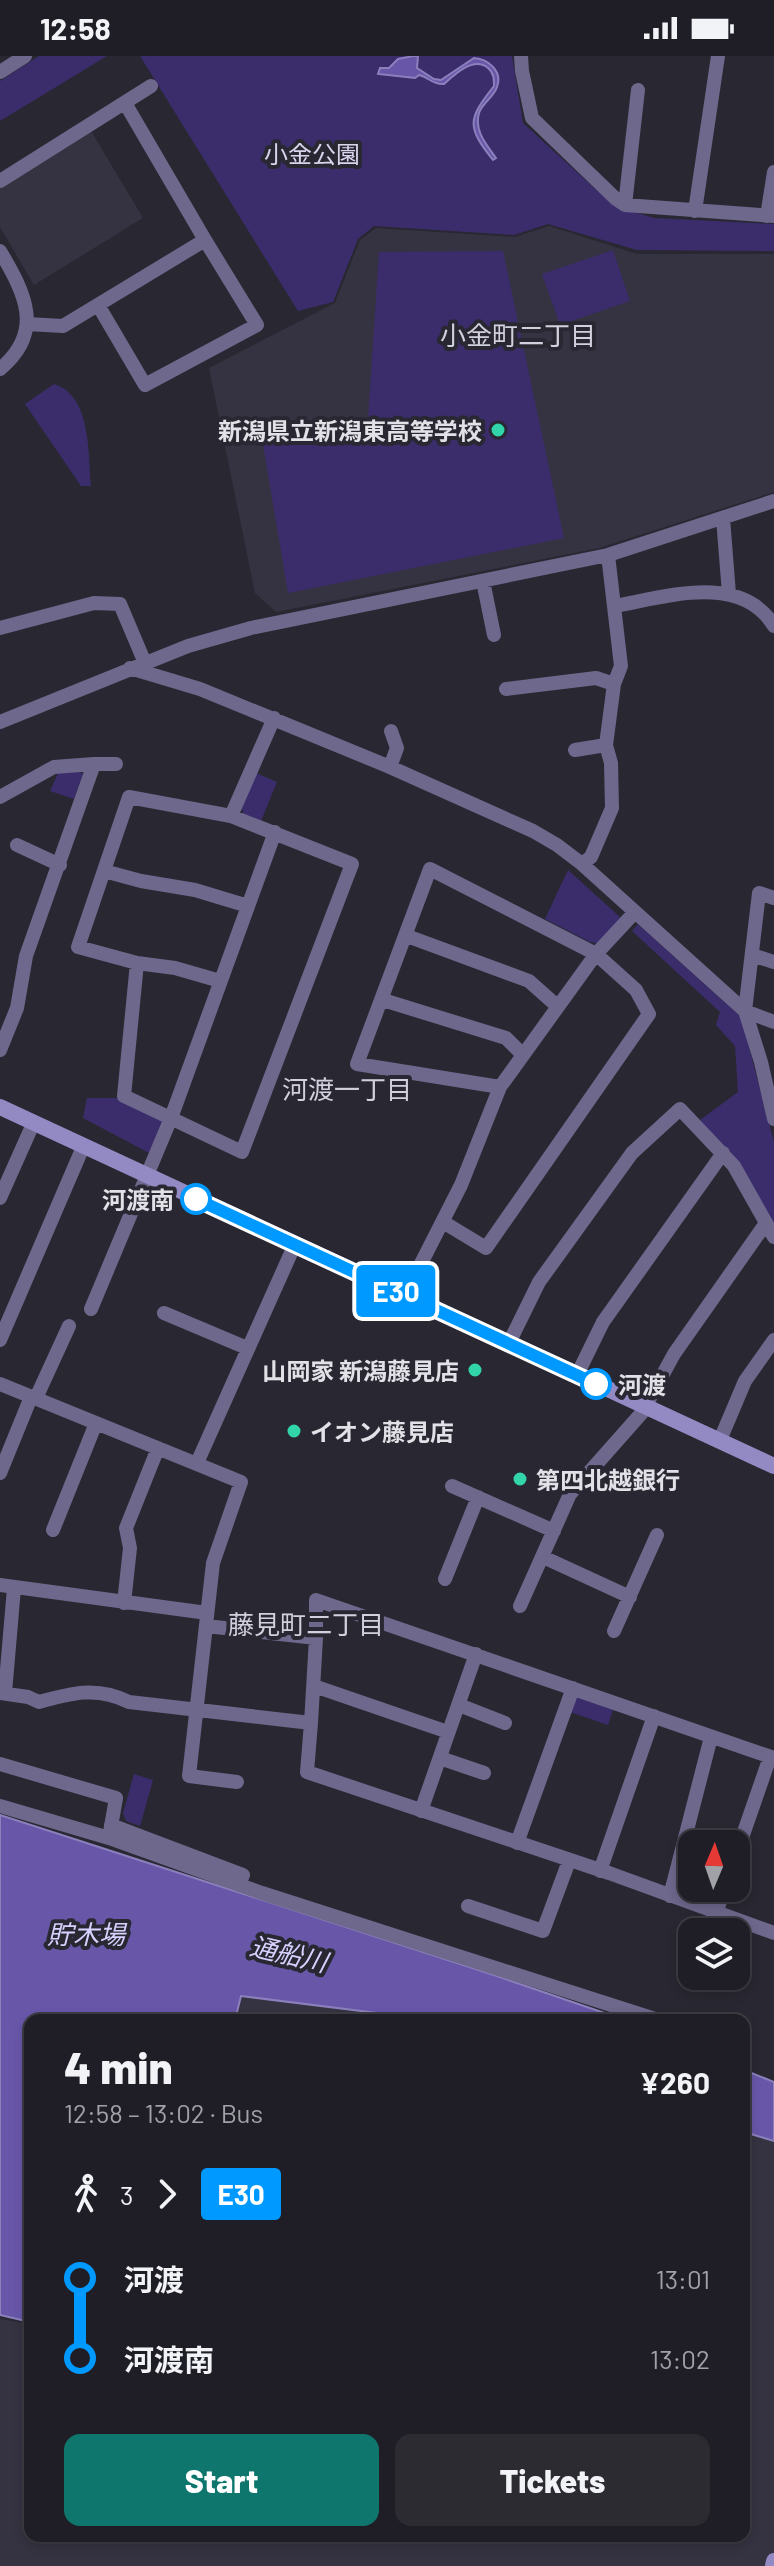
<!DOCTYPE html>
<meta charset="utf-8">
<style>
body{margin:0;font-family:Barlow,"Noto Sans JP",sans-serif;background:#2c2b32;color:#f1f3f6;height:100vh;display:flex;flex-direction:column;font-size:30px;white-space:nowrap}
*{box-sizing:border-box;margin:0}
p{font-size:26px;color:#a1a2a7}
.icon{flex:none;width:44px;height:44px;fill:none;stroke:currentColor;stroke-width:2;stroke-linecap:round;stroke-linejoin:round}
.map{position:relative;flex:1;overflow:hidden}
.panel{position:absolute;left:24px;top:1958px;width:726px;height:528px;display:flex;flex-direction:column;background:#1f1e26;border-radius:16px;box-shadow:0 4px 12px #0003,0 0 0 2px #3c3c43}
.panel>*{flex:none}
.badge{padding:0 16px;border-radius:6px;font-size:28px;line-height:52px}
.needle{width:52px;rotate:2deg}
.controls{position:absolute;left:678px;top:1774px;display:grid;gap:16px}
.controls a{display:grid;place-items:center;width:72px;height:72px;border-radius:16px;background:#1f1e26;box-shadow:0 4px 12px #0003,0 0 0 2px #3c3c43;font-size:40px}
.map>.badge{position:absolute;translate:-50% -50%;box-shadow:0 0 0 4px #fff}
.legs{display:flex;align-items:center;gap:12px;height:88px;padding:0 40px;font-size:26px}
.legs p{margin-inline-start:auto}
.summary{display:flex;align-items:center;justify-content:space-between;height:136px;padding:0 40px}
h1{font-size:44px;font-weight:800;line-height:60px}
.button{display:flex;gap:16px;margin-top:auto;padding:16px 40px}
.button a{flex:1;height:92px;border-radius:16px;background:#0f766e;color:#fff;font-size:32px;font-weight:800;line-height:92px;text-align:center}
.button a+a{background:#2c2b32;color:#f1f3f6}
ul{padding:0 40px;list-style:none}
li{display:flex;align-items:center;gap:28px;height:80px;font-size:30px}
li i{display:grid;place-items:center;width:12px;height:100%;margin:0 10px;background:currentColor}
li i::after{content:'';width:20px;height:20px;margin:-10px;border:6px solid;border-radius:50%;background:#1f1e26}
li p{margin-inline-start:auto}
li:first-child i{background:linear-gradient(#0000 50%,currentColor 0)}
li:last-child i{background:linear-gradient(currentColor 50%,#0000 0)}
.status{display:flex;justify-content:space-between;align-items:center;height:56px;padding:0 40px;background:#1f1e26;direction:ltr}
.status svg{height:22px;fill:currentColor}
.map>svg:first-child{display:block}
.built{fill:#353341}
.green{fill:#3b2d6c}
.water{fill:#6857a9;stroke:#8c80bc;stroke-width:2}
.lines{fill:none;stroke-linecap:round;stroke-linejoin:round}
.street{stroke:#6d688c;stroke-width:14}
.secondary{stroke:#938ac4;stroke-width:16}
.line-1-casing{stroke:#fff;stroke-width:18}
.line-1{stroke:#09f;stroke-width:12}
.poi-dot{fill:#32d4a9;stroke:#292832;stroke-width:3}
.stop-1-dot{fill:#fff;stroke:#09f;stroke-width:4}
.labels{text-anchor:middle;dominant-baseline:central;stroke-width:8;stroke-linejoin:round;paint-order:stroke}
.park-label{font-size:24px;fill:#d8d5ec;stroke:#292832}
.poi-label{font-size:24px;font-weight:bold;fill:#e1e1e7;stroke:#292832;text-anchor:end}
.stop-label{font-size:24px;font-weight:bold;fill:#e1e1e7;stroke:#292832;text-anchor:end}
.neighbourhood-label{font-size:26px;fill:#d1d0dd;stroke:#292832}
.water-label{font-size:26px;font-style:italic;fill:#d6d1fe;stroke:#292832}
</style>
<div class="status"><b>12:58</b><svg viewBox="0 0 49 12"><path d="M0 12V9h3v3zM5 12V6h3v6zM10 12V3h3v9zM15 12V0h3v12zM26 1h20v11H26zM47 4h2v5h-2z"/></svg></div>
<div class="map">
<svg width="774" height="2510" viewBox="0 0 774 2510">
<rect width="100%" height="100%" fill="#292832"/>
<path class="built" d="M 91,75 L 143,162 L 34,229 L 0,171 L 0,132 Z
M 549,170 L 637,198 L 774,198 L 774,436 L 599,492 L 276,556 L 255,537 L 209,312 L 335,247 L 360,184 L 376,172 L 515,181 Z
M 241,1939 L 433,1964 L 235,1964 Z
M 744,2076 L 774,2085 L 774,2510 L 0,2510 L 0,2263 L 30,2268 L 30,2480 L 744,2480 Z"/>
<path class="green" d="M 39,0 L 107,0 L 0,65 L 0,25 Z
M 140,0 L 512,0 L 523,67 L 614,150 L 654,162 L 774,168 L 774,195 L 637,194 L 548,168 L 514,179 L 374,170 L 358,183 L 333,246 L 298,255 Z
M 613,194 L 630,245 L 560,269 L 542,218 Z
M 503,195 L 564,482 L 288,537 L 263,388 L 368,364 L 379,196 Z
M 54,328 C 92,340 88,399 91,430 L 81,430 L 25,348 Z
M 77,714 L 83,718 L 74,743 L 50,735 L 58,717 Z
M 256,717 L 277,726 L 261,765 L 244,758 L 241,751 Z
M 568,814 L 621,862 L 597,887 L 590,886 L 545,863 Z
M 638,868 L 741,961 L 774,1086 L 774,1169 L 700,1064 L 738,1036 L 735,990 L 716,969 L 720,956 L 632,875 Z
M 87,1042 L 120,1042 L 167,1064 L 151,1098 L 83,1062 Z
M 576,1639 L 614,1651 L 608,1669 L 570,1656 Z
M 134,1718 L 153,1724 L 140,1770 L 126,1765 L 123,1757 Z"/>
<path class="water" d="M 413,0 L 418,0 L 417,12 L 434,23 L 441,24 L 474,2 C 488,3 503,15 497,31 C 494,41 482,47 479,57 C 474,75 486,88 496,102 L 493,104 C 466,70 468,63 494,30 C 494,23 494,17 488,12 C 474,0 455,18 444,28 C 432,29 429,21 419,19 L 415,22 L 378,18 L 380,12 L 389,12 L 398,3 Z
M 0,1759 L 491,1918 L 625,1964 L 433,1964 L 241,1940 L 235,1964 L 30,1964 L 30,2266 L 0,2259 Z
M 744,2014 L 774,2026 L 774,2085 L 744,2076 Z"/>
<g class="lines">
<path class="street" d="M 521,0 L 522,15 L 532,62 L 616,143 L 625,149 L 774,160
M 0,16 L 25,0
M 0,125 L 151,30
M 625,149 L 638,34
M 695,155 L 718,0
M 767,160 L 774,116
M 0,195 C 25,237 45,276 0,313
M 98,249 L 145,329 L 257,269 L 205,184
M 27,268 L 63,270 L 205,184 L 125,47
M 723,462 L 729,538
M 483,525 L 494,579
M 615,550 C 665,541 741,516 774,570
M 0,572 L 94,547 L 120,548 L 145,607
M 130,612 L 200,633 L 390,711 L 533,775 L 557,789 L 582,808 L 745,955 L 761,1006 L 774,1063
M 506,633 L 596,622 L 614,628
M 0,666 L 188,590 L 251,572 L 608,499 L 774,445
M 575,694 L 606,689
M 94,708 L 116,708
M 390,711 L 397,692 L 391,675
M 0,741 L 54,711 L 94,708 L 26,900 L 17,952 L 0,994
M 129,741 L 231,760 L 352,808 L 242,1096 L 124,1040 L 137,907 L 78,891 Z
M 231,760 L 274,662
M 17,789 L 60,809
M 582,808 L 591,801 L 612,752 L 611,707 L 606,689 L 614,628 L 621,610 L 608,499
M 104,815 L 141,825 L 195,834 L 248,850
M 774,842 L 759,837 L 745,955 L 774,966
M 407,880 L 529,925 L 557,950
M 752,899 L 774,906
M 137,907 L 175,912 L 220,925
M 383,944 L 506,982 L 522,998
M 0,1142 L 33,1068
M 443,1166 L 486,1192 L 649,958 L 636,934 L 596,898 L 430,813 L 357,1008 L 500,1031
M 405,1239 L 461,1129 L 500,1031 L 596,898 L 635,856
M 91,1253 L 171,1062 L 275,776
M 164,1257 L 247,1292
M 0,1284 L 83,1091
M 509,1287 L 539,1226 L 632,1097 L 680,1053 L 734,1110 L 774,1181
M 577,1319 L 603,1266 L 723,1097
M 0,1328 L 241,1426 L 213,1507 L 189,1720 L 237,1726
M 36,1342 L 69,1270
M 645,1351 L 674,1298 L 766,1167
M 720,1384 L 745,1325 L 774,1284
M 197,1407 L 295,1188
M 0,1417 L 31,1341
M 452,1430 L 554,1475
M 53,1474 L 96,1367
M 543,1501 L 630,1541
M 445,1523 L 478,1441
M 0,1529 L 207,1557
M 124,1547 L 130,1492 L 126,1472 L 158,1392
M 520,1550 L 570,1438 L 647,1351
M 206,1570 L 316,1582 L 316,1544 L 774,1702
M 614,1575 L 657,1479
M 314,1630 L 448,1676
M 0,1637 L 28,1641 L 39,1646 C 71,1637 97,1630 129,1646 L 311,1667 L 307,1716 L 609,1817 L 774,1877
M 5,1637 L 14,1532
M 459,1649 L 505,1667
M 311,1667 L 316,1582
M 440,1702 L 484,1717
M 0,1708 L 116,1742 L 109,1782
M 0,1750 L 109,1782 L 262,1837 L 658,1964
M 421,1755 L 476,1598
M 111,1769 L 243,1819 L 239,1829
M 517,1787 L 573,1632
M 736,1799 L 770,1701
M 600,1815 L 654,1660
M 670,1840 L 711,1681
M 468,1850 L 543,1875 L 569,1805
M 716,1857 L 725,1832"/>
<path class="secondary" d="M 0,1051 L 774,1410
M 773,2510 L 774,2505"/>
</g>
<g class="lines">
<defs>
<path id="line-1" d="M 196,1143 L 596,1328"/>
</defs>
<use href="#line-1" class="line-1-casing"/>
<use href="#line-1" class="line-1"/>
</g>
<g class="poi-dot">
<circle cx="498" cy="374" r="8"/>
<circle cx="475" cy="1314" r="8"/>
<circle cx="294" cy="1375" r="8"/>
<circle cx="520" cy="1423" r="8"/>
</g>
<g class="stop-1-dot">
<circle cx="196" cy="1143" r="14"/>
<circle cx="596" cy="1328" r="14"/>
</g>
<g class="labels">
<g class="park-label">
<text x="312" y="97">小金公園</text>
</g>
<g class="poi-label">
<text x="482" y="374">新潟県立新潟東高等学校</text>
<text x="459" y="1314">山岡家 新潟藤見店</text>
<text x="310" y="1375" text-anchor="start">イオン藤見店</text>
<text x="536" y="1423" text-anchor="start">第四北越銀行</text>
</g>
<g class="stop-label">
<text x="174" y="1143">河渡南</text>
<text x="618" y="1328" text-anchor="start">河渡</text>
</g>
<g class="neighbourhood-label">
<text x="518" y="278">小金町二丁目</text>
<text x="347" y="1032">河渡一丁目</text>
<text x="306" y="1567">藤見町二丁目</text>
</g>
<g class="water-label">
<text x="86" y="1877">貯木場</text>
<text transform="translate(289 1897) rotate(13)">通船川</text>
</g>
</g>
</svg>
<div class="controls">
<a><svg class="needle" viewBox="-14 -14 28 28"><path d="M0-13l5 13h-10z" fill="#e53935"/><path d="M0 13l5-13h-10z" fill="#a1a2a7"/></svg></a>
<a><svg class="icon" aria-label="layers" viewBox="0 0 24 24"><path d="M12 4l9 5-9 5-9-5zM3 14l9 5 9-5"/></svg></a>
</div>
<b class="badge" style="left:396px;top:1235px;background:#09f;color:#fff">E30</b>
<section class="panel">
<div class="summary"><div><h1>4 min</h1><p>12:58 – 13:02 · Bus</p></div><b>¥260</b></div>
<div class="legs"><svg class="icon" aria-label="walk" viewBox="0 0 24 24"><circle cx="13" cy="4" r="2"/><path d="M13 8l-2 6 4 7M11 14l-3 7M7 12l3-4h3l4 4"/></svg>3<svg class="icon" aria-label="forward" viewBox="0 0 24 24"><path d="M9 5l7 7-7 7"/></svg><b class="badge" style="background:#09f;color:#fff">E30</b></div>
<ul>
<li><i style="color:#09f"></i><b>河渡</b><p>13:01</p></li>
<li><i style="color:#09f"></i><b>河渡南</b><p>13:02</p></li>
</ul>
<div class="button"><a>Start</a><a>Tickets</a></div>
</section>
</div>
